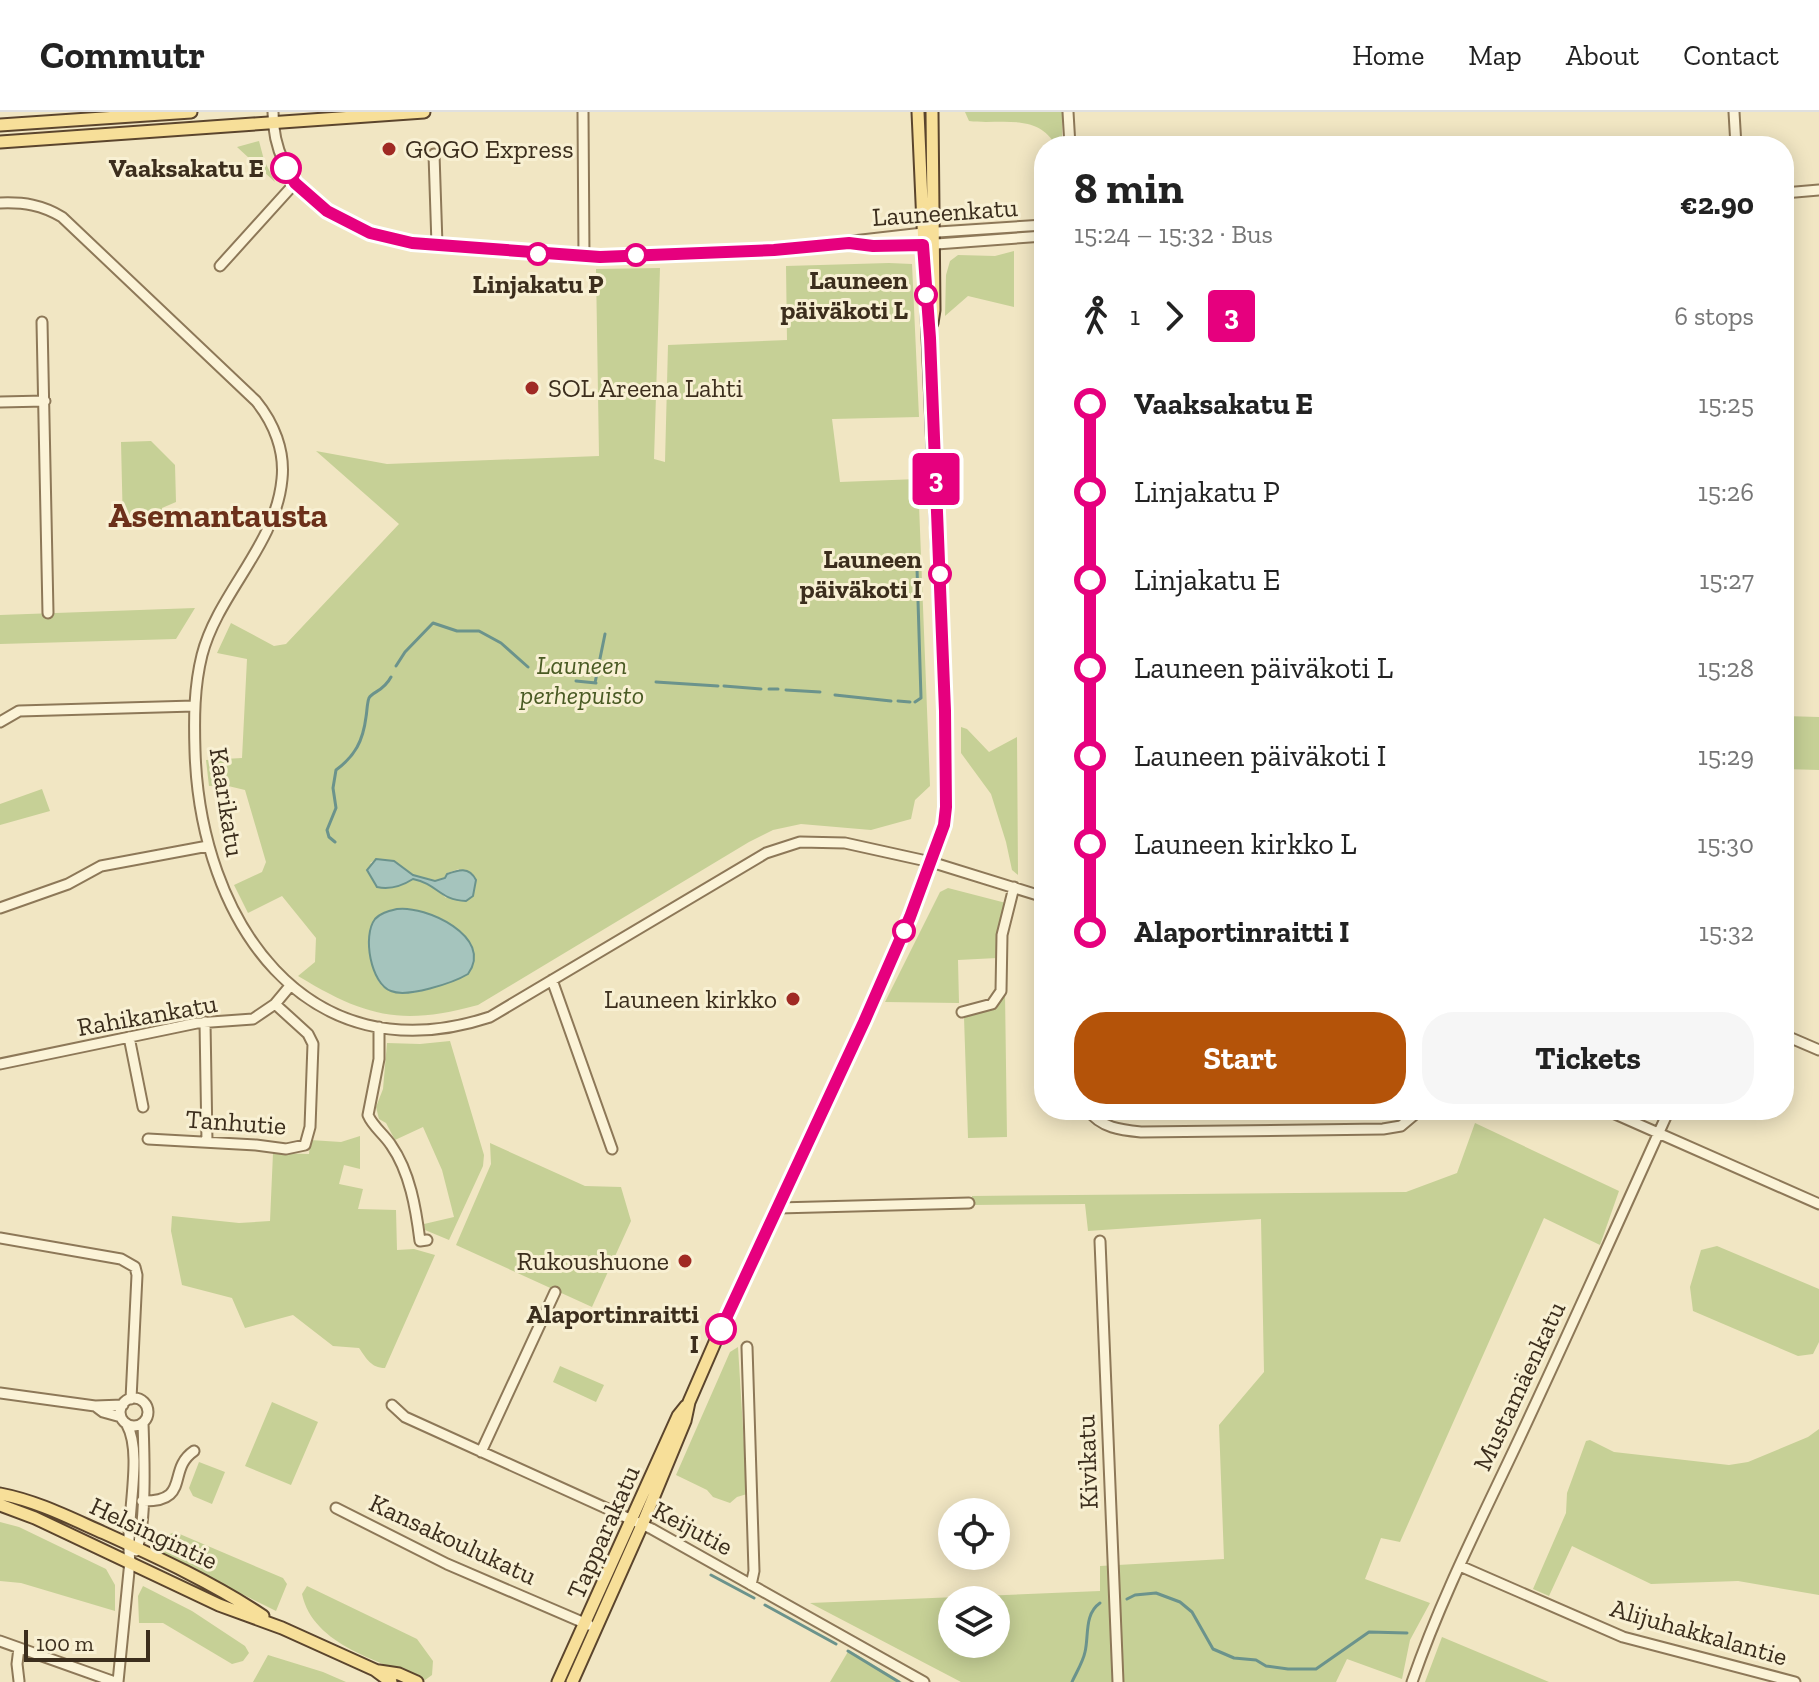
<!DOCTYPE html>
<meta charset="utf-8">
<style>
body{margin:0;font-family:"Zilla Slab",serif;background:#f6f6f6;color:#222;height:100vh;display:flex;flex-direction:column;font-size:30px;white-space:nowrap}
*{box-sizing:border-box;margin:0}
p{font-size:26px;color:#767676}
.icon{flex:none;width:44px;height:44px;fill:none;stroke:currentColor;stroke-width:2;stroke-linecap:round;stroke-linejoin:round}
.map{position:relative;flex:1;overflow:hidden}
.details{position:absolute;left:1034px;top:24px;width:760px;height:984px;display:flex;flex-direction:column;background:#fff;border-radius:32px;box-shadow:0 4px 20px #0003}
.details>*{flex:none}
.badge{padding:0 16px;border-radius:6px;font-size:28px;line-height:52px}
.controls{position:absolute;left:938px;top:1386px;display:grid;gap:16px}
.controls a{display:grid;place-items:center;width:72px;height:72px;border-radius:50%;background:#fff;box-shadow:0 4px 20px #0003;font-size:40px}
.scale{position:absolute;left:24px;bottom:20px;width:126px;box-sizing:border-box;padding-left:8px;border:4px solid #3c2e1d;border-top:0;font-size:22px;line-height:28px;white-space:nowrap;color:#3c2e1d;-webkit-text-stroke:6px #f8f0d3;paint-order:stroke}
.map>.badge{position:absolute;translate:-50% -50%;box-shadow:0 0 0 4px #fff}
.legs{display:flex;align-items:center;gap:12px;height:88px;padding:0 40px;font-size:26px}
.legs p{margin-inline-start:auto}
.summary{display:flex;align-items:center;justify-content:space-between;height:136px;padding:0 40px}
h1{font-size:44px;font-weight:700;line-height:60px}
.action{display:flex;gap:16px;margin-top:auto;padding:16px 40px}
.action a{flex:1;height:92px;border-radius:32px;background:#b45309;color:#fff;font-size:32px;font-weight:700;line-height:92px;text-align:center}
.action a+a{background:#f6f6f6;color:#222}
ul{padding:0 40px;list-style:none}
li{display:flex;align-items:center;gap:28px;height:88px;font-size:30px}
li i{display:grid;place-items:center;width:12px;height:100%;margin:0 10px;background:currentColor}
li i::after{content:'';width:20px;height:20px;margin:-10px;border:6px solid;border-radius:50%;background:#fff}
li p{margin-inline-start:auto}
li:first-child i{background:linear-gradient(#0000 50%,currentColor 0)}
li:last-child i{background:linear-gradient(currentColor 50%,#0000 0)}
header{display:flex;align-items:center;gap:48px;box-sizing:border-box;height:112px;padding:0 40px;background:#fff;border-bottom:2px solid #e0e0e0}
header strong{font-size:38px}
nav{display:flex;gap:44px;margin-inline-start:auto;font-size:28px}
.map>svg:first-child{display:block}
.green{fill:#c6d096;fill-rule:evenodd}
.water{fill:#a5c4bd;stroke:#6b938c;stroke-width:2}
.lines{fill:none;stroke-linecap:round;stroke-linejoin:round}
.stream{stroke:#6b938c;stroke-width:3}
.minor-casing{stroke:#8d7858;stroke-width:13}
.major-casing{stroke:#5b452d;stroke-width:15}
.minor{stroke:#fbf3d7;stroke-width:9}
.major{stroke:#f7df99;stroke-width:11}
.line-1-casing{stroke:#fff;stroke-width:18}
.line-1{stroke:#e6007e;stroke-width:12}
.poi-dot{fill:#a02a24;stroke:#f8f0d3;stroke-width:3}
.stop-1-dot{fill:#fff;stroke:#e6007e;stroke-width:4}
.labels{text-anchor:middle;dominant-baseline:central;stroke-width:6;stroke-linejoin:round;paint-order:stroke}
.poi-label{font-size:26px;fill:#3c2e1d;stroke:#f8f0d3;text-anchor:start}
.stop-label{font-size:26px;font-weight:bold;fill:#3c2e1d;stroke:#f8f0d3;text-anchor:end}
.street-label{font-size:26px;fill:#3c2e1d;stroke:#f8f0d3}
.park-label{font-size:26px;font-style:italic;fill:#495a23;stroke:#f8f0d3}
.district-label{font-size:34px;font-weight:bold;fill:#6c301a;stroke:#f8f0d3}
</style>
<header>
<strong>Commutr</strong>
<nav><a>Home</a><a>Map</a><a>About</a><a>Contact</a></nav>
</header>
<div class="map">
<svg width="1819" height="1570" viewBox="0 0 1819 1570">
<rect width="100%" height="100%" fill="#f1e6c3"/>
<path class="green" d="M 965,0 L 1062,0 L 1062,34 L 1056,34 C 1038,0 1000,13 969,9 Z
M 259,29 L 264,48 L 275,70 L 237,35 Z
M 1014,139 L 1014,195 L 968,184 L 945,204 L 946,163 L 950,149 L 958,143 L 995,144 Z
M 889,151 L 912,152 L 919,305 L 832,307 L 840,370 L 918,367 L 930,674 L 915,688 L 911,707 L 871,718 L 801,712 L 773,718 L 749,730 L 478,893 C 401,914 366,905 298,864 L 315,850 L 316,826 L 282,784 L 248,801 L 234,773 L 262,760 L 266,750 L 245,678 L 224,673 L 209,674 L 206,648 L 242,646 L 247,547 L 217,541 L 231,511 L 274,534 L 286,532 L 399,412 L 316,339 L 387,352 L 599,344 L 596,157 L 660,156 L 654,347 L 665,350 L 668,233 L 787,228 L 786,154 ZM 376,747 L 394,749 L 413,763 L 435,769 L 445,766 L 447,761 L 459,757 L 446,786 L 429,770 L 413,767 L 403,773 L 370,751 ZM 403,796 L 426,802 L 473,841 L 472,857 C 449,869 414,889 388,878 C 372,872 365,829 372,814 C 377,801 390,798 403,796 Z
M 151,329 L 175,353 L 176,390 L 162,396 L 162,414 L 123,415 L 121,330 Z
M 195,496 L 176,527 L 0,532 L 0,503 Z
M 1784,604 L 1819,605 L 1819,658 L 1784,657 Z
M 961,615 L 967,617 L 989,640 L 1017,625 L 1018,763 L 1012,758 L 1006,730 L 991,682 L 961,641 Z
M 42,677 L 50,699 L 0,713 L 0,692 Z
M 948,776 L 1006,791 L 997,846 L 958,848 L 959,891 L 885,890 L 940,780 Z
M 1005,881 L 1007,1025 L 968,1026 L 964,905 L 997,896 Z
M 450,929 L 484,1043 L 483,1054 L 449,1128 L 425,1118 L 424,1112 L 454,1105 L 442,1058 L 423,1015 L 395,1028 L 386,1011 L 379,1007 L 376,995 L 383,977 L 387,931 L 420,932 Z
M 1475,1011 L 1619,1079 L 1600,1133 L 1544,1106 L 1400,1430 L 1381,1426 L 1365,1467 L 1430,1491 L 1410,1528 L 1402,1567 L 1347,1547 L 1336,1570 L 961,1570 L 810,1491 L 1100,1479 L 1100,1454 L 1224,1447 L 1219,1313 L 1264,1260 L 1261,1107 L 1088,1119 L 1085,1092 L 972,1093 L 972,1084 L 1406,1080 L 1457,1061 ZM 952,1488 L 996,1488 L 996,1532 L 952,1532 Z
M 360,1024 L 360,1057 L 344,1053 L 339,1072 L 363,1077 L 358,1097 L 396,1098 L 397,1138 L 414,1137 L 435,1143 L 385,1256 C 371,1256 366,1246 359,1236 L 333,1234 L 293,1203 L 245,1216 L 232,1186 L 182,1173 L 171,1119 L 172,1104 L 239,1111 L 270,1109 L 273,1041 L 309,1042 L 310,1028 L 341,1030 Z
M 490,1031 L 585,1074 L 621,1075 L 631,1109 L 592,1195 L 456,1133 L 491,1052 Z
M 1717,1134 L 1819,1177 L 1819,1230 L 1813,1242 L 1798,1244 L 1693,1199 L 1690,1175 L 1701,1138 Z
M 738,1235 L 747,1382 L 737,1385 L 730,1391 L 713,1385 L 707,1378 L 676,1363 L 730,1240 Z
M 560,1254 L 604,1273 L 596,1290 L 553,1270 Z
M 272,1290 L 318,1310 L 291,1373 L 245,1354 Z
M 1819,1317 L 1819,1483 L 1738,1469 L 1651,1472 L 1572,1434 L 1549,1484 L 1533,1477 L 1566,1401 L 1567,1381 L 1586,1329 L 1590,1328 L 1614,1340 L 1729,1353 L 1748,1350 L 1808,1325 Z
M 199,1350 L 225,1360 L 212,1392 L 193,1384 L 189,1376 Z
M 0,1410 L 19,1415 L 106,1457 L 115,1473 L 115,1499 L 21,1471 L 0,1469 Z
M 175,1420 L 283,1466 L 287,1472 L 276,1499 L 157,1440 L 162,1425 Z
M 143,1474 L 192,1499 L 245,1534 L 249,1541 L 243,1549 L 232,1552 L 163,1511 L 139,1511 L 138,1484 Z
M 307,1474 L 417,1527 L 433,1549 L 432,1563 L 425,1568 C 382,1550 313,1534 302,1482 Z
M 1442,1525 L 1549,1570 L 1425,1570 Z
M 849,1538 L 902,1570 L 830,1570 Z
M 268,1543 L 323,1560 L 346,1570 L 253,1570 Z"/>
<path class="water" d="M 376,747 L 394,749 L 413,763 L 435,769 L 445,766 L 447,762 C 458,758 469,754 476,768 L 473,784 L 466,789 C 439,788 438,772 413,767 C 402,774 391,778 377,775 L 367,758 Z
M 397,797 C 425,793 495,825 468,862 C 453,871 407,886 391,879 C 371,872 362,824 375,807 C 380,801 389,799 397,797 Z"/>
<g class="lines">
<path class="stream" d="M 396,554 L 405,540 L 433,511 L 457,519 L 479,519 L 501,531 L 528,555
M 576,569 L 596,571
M 656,570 L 718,574
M 595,571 L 605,522
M 724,574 L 761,577
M 769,577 L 778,577
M 786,578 L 820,580
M 835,583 L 891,589
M 898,589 L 910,590
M 915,590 L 921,586 L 917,456
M 335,730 L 329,725 L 327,718 L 336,696 L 333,676 L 336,658 C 355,644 363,629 366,605 C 367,600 367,591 369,586 C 373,579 383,580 391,565
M 711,1463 L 754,1486
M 1127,1487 L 1135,1483 L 1156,1481 L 1180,1490 L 1192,1500 L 1213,1537 L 1234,1546 L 1256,1548 L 1266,1554 L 1288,1557 L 1316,1557 L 1369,1520 L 1407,1521
M 765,1493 L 836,1532
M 848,1539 L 899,1570
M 1072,1570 C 1076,1561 1083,1550 1085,1540 C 1089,1524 1084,1502 1100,1491"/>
<defs>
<path id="minor" d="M 273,0 C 273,79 341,118 412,131 L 567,144 L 612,144 L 774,138 L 923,121 L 1044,113
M 583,0 L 584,144
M 1068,0 L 1070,34
M 1734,0 L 1736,34
M 434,42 L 437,133
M 1784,81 L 1819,78
M 0,91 C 24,90 42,93 62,105 L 256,289 C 274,311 285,339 282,367 C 276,433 218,481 202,543 C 194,575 194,607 195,639 C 200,807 305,966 490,905 L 766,741 L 800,730 L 845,731 L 931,750 L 1044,785
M 856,132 L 923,133 L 1044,124
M 220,154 L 295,71
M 42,210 L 48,501
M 0,290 L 45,289
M 0,610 L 19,599 L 194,594
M 0,796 L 68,772 L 101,754 L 208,734
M 552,868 L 612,1037
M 962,900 L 992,892 L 1001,879 L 1002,823 L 1014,775
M 205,910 L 207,1030
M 379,915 L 379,947 L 368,1003 C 373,1015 384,1022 391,1033 C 410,1060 416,1097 420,1129 L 427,1128
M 1784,923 L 1819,938
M 129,925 L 143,995
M 0,952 L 197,911 L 253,907 L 275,892 L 290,874
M 1088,998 C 1101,1016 1121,1018 1141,1020 L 1383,1017 L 1401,1014 L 1420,998
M 1606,998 L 1819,1092
M 148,1027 L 256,1033 L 286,1037 L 305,1033 L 310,1015 L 313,932 L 308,922 L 275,892
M 778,1096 L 969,1091
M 0,1126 L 121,1147 L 135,1155 L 137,1163 L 131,1287
M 1100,1129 L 1118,1570
M 747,1235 L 754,1459 L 751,1473
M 0,1281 L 95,1294 L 123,1293
M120 1300a14 14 0 1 1 28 0a14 14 0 1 1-28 0Z
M 392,1293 L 405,1305 L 652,1417 L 924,1570
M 95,1294 L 103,1300 L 121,1305
M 481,1340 L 555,1180
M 142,1389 C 192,1390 166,1358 194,1339
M 336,1396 L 447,1452 L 589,1513
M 136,1439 C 147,1415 144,1340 143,1311
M 1460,1454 L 1623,1525 L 1795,1570
M 0,1529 L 115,1570
M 19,1536 L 17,1552 L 19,1569
M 118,1570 L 130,1449 C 124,1412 144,1343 127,1313
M 1412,1570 C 1441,1486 1482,1406 1520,1325 C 1571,1216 1620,1107 1669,998"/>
<path id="major" d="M 0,13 L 191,0
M 0,30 L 424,0
M 932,211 L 934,198 L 932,0
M 0,1382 C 37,1389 70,1406 104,1421 C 159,1446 213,1471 263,1504
M 0,1393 L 35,1406 L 219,1493 L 282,1516 L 375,1558 L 391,1570
M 379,1559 L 399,1562 L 417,1570
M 558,1570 L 678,1304 L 686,1294
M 572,1570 L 642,1413 L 685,1309 L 689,1290 L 719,1221 L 864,910 L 910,805 L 944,713 L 946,695 L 946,628 L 918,0"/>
</defs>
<use href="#minor" class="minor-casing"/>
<use href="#major" class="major-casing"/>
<use href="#minor" class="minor"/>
<use href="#major" class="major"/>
</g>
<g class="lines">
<defs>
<path id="line-1" d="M 286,56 L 295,71 L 327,99 L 370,121 L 412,131 L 600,145 L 774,138 L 849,131 L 873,134 L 923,133 L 930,226 L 945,599 L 946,695 L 944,713 L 910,805 L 864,910 L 721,1217"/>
</defs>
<use href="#line-1" class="line-1-casing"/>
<use href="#line-1" class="line-1"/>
</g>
<g class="poi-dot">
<circle cx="389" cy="37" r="8"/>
<circle cx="532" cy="276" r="8"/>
<circle cx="793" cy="887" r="8"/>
<circle cx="685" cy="1149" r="8"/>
</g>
<g class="stop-1-dot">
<circle cx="286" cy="56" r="14"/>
<circle cx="538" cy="142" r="10"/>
<circle cx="636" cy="143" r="10"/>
<circle cx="926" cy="183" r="10"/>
<circle cx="940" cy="462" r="10"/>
<circle cx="904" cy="819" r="10"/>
<circle cx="721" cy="1217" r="14"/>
</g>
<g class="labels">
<g class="poi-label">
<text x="405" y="37">GOGO Express</text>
<text x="548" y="276">SOL Areena Lahti</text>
<text x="777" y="887" text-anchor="end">Launeen kirkko</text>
<text x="669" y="1149" text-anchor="end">Rukoushuone</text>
</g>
<g class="stop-label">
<text x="264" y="56">Vaaksakatu E</text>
<text x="908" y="168">Launeen<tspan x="908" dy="30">päiväkoti L</tspan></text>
<text x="538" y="172" text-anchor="middle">Linjakatu P</text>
<text x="922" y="447">Launeen<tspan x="922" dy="30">päiväkoti I</tspan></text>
<text x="699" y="1202">Alaportinraitti<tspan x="699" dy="30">I</tspan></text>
</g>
<g class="street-label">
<text transform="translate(945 100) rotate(-4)">Launeenkatu</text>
<text transform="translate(227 690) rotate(81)">Kaarikatu</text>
<text transform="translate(147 903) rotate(-10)">Rahikankatu</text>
<text transform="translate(236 1010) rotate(4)">Tanhutie</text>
<text transform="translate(1519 1274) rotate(-65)">Mustamäenkatu</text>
<text transform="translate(1087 1350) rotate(-92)">Kivikatu</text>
<text transform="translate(693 1416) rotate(28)">Keijutie</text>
<text transform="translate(603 1420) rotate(-66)">Tapparakatu</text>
<text transform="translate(154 1421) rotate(25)">Helsingintie</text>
<text transform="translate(453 1427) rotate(25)">Kansakoulukatu</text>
<text transform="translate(1699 1520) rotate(16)">Alijuhakkalantie</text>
</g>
<g class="park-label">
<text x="582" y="553">Launeen<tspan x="582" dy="30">perhepuisto</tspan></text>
</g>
<g class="district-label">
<text x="218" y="403">Asemantausta</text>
</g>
</g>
</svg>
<div class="controls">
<a><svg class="icon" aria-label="locate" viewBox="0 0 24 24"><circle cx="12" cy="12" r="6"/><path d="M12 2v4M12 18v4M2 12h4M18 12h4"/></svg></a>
<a><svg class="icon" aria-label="layers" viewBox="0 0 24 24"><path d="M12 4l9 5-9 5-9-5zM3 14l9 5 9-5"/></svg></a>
</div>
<div class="scale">100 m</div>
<b class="badge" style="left:936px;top:367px;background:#e6007e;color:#fff">3</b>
<section class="details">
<div class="summary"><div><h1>8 min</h1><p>15:24 – 15:32 · Bus</p></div><b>€2.90</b></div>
<div class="legs"><svg class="icon" aria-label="walk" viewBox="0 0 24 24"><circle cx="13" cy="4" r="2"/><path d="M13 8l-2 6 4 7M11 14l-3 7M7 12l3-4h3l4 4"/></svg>1<svg class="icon" aria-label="forward" viewBox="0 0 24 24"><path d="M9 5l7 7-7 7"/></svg><b class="badge" style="background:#e6007e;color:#fff">3</b><p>6 stops</p></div>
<ul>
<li><i style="color:#e6007e"></i><b>Vaaksakatu E</b><p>15:25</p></li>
<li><i style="color:#e6007e"></i><span>Linjakatu P</span><p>15:26</p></li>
<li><i style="color:#e6007e"></i><span>Linjakatu E</span><p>15:27</p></li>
<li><i style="color:#e6007e"></i><span>Launeen päiväkoti L</span><p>15:28</p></li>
<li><i style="color:#e6007e"></i><span>Launeen päiväkoti I</span><p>15:29</p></li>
<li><i style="color:#e6007e"></i><span>Launeen kirkko L</span><p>15:30</p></li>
<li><i style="color:#e6007e"></i><b>Alaportinraitti I</b><p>15:32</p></li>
</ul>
<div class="action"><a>Start</a><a>Tickets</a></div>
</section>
</div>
